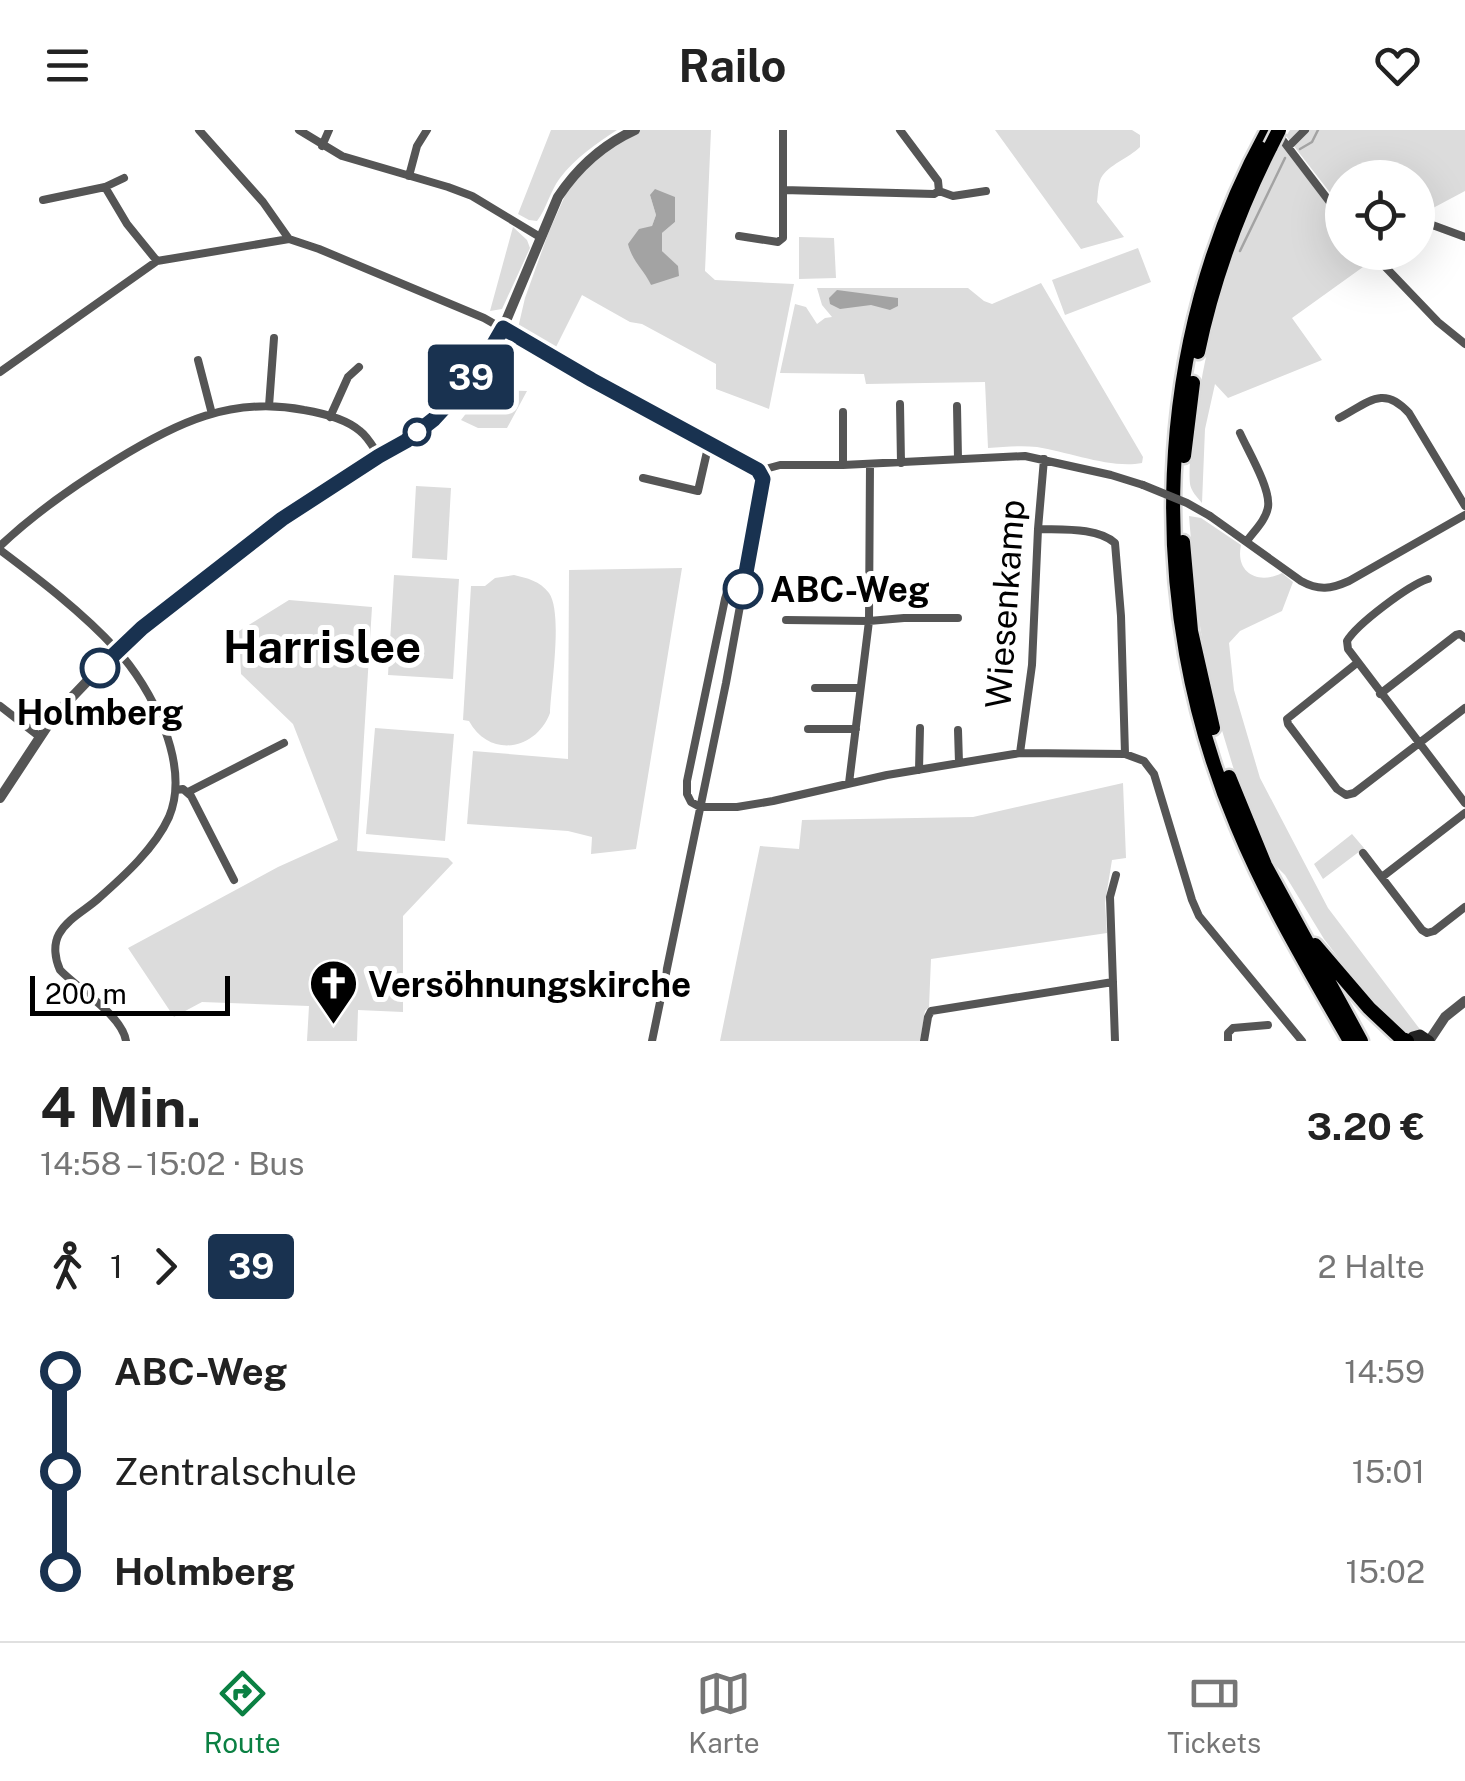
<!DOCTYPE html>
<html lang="de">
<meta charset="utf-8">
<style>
body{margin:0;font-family:"Public Sans",sans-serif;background:#f6f6f6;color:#222;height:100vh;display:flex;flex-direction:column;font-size:38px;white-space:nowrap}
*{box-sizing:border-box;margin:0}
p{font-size:32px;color:#767676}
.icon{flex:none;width:55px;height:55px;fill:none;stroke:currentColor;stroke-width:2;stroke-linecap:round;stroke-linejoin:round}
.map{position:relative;height:911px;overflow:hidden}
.drawer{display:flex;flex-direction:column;background:#fff;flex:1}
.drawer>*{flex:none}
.badge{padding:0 20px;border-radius:8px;font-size:35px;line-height:65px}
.tools{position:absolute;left:1325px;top:30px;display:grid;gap:20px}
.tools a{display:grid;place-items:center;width:110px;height:110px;border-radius:50%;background:#fff;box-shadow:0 10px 40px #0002;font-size:50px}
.scale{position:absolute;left:30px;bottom:25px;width:200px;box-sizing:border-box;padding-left:10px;border:5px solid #000;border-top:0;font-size:28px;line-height:35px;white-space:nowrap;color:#000;-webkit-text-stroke:8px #fff;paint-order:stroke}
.map>.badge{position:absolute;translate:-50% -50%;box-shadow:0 0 0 5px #fff}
.legs{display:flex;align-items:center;gap:15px;height:110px;padding:0 40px;font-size:32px}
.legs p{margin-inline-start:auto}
.overview{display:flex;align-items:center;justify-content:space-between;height:170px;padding:0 40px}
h1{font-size:55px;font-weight:700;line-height:75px}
ul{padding:0 40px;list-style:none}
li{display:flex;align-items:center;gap:35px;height:100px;font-size:38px}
li i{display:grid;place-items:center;width:15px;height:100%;margin:0 12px;background:currentColor}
li i::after{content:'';width:25px;height:25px;margin:-12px;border:8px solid;border-radius:50%;background:#fff}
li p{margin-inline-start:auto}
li:first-child i{background:linear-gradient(#0000 50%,currentColor 0)}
li:last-child i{background:linear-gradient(currentColor 50%,#0000 0)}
header{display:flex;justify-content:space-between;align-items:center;height:130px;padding:0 40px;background:#fff;font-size:45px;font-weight:700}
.tab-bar{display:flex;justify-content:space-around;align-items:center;height:140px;border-top:2px solid #e0e0e0;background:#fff;font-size:28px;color:#767676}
.tab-bar a{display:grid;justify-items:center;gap:5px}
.tab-bar .selected{color:#0b8043}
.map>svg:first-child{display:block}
.green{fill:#dcdcdc;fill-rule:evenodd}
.water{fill:#a3a3a3}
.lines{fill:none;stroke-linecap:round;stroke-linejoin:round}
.stream{stroke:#a3a3a3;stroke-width:2.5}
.trunk-casing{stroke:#dbdbdb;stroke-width:19}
.minor{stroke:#555;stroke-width:8}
.tertiary{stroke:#555;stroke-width:10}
.secondary{stroke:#222;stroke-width:11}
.trunk{stroke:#000;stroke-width:14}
.trunk-bridge-casing{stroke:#dbdbdb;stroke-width:19;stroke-linecap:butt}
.minor-bridge{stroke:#555;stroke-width:8}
.trunk-bridge{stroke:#000;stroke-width:14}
.line-1-casing{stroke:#fff;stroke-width:22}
.line-1{stroke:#193250;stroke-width:15}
.stop-1-dot{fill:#fff;stroke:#193250;stroke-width:5}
.labels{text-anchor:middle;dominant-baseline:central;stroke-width:10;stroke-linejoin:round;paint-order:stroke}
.stop-label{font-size:35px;font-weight:bold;fill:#000;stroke:#fff;text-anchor:start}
.street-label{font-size:35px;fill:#000;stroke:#fff}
.poi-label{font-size:35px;font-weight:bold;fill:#000;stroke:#fff;text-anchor:start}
.district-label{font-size:45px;font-weight:bold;fill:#000;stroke:#fff}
</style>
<header><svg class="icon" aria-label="menu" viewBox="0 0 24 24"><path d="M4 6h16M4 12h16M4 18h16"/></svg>Railo<svg class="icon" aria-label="heart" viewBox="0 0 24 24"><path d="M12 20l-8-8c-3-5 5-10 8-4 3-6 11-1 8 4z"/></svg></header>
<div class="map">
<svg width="1465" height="911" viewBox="0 0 1465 911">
<rect width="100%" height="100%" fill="#fff"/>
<path class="green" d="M 551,0 L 617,0 C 597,13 575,28 560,48 C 550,61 547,78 537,91 L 529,90 L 518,84 Z
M 640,0 L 711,0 L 705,141 L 715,150 L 794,154 L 769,279 L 716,259 L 716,234 L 642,194 L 630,192 L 582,165 L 554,221 L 518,198 L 525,168 L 548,104 L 568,59 L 602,22 ZM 650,65 L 675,92 L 662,103 L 662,121 L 677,136 L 651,155 L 644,140 L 652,96 L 656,85 Z
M 995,0 L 1132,0 L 1140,5 L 1140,17 C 1129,28 1108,35 1101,48 C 1098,54 1098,65 1097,72 L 1124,107 L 1081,119 Z
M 1290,0 L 1465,0 L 1465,61 L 1418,86 L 1418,48 L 1342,48 L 1342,78 L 1286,6 Z
M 1281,15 L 1342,93 L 1342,122 L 1367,123 L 1371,127 L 1370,132 L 1292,188 L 1322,230 L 1228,268 L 1215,254 L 1205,299 L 1202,373 C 1197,367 1191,361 1190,354 C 1188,336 1193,303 1196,285 C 1209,189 1238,101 1281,15 Z
M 513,97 L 527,110 L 530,118 L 502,179 L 490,181 Z
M 799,107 L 834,108 L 836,148 L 799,149 Z
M 1138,118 L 1151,152 L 1065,185 L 1052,150 Z
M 1041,153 L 1143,327 L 1142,333 C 1111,339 1069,322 1037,317 C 1020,315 1004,317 988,318 L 985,252 L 866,254 L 864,244 L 780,243 L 795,174 L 806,177 L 817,194 L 825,188 L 832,187 L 822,175 L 817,158 L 968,158 L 984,171 L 992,174 Z
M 484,260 L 527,261 L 507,298 L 478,298 L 461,290 Z
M 416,356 L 451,358 L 447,430 L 412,428 Z
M 1189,386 L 1201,388 L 1241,415 C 1235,443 1258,455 1282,443 L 1293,452 L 1282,481 L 1240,501 L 1229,513 L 1234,560 L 1260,648 L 1328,778 L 1422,902 L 1403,903 L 1357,852 L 1324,809 L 1285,745 L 1273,733 L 1237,650 L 1217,584 L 1206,532 L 1196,472 Z
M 682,438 L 636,719 L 591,724 L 592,707 L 568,701 L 467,694 L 473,621 L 568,629 L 569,440 Z
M 394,445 L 459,449 L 453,549 L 388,545 Z
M 514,445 C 527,448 540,451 549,463 C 563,483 551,556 550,583 C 536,620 490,629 469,591 L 463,590 L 471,456 L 485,456 L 495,448 Z
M 289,470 L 372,477 L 357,721 L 448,728 L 453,733 L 403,786 L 403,882 L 358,880 L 357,911 L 307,911 L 309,876 L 202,872 L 174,887 L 128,818 L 278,737 L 338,710 L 293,594 L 241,544 L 239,501 Z
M 375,598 L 454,604 L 445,711 L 366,704 Z
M 1123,653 L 1126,728 L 1112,730 L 1105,773 L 1107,803 L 931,829 L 929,877 L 925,881 L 920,911 L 720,911 L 760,716 L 799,719 L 802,690 L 973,687 Z
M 1352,704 L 1364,718 L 1323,749 L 1314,734 Z"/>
<path class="water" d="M 655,59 L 675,67 L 675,92 L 662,103 L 662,121 L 678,136 L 679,146 L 651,155 C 643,138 633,133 628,114 L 639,99 L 652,96 L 656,85 L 650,65 Z
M 837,160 L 898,168 L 898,176 L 890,180 L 871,175 L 840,179 L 830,174 L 829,168 Z"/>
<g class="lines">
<path class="stream" d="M 1300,19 L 1312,12 L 1318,0
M 1240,121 L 1285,28"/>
<defs>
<path id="trunk" d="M 1268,0 C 1151,210 1144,477 1237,696 C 1268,771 1310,841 1350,911
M 1198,222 C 1213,150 1238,82 1271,16
M 1184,326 L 1193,253
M 1183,412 L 1191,501 L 1213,598
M 1229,647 L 1265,735 L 1361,911
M 1315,815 L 1369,878 L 1401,908 L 1407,911"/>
</defs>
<use href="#trunk" class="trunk-casing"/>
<path class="minor" d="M 199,0 L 263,72 L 289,109 L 319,119 L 484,188 L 613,262 L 752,335 L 761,344
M 299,0 L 342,26 L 448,57 L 472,66 L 540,107
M 1278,4 L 1342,88
M 322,16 L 329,0
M 1288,17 L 1305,0
M 409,46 L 417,16 L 427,0
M 105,57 L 127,94 L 157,131
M 783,60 L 934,64 L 939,61 L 938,51 L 900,0
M 939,61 L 953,66 L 986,61
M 43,70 L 105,57 L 124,48
M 1418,96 L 1427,93 L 1465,107
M 739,106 L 778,112 L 783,108 L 783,0
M 1371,122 L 1438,192 L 1465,214
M 198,230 L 212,284
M 0,242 L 157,131 L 289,109
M 900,274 L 901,333
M 269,276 L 274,208
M 957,276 L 958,329
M 843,282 L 843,335
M 330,287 L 348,247 L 359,237
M 1339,288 C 1368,273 1383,254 1409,283 L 1465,376
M 1240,303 C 1248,321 1271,359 1268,377 C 1266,390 1254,401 1247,411
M 761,344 L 769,338 L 780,335 L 843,335 L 1025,326 L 1111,345 L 1143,355
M 643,348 L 698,361 L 709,313
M 1210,386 L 1301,451 C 1319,461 1331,459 1349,451 L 1465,385
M 1038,399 C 1061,400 1097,397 1115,413 L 1121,486 L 1125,624
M 0,416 C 36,382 75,355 116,330 C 176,293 231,266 304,280 C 322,283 346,289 360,301 C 368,307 373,317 379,326
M 0,420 C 40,450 82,482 116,519 C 152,558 191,635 169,687 C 155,718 124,746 99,768 C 86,780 68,788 59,804 C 53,815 55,829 60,840 C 78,859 122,885 126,911
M 747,437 L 730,453 L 725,469 L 687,651 L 687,664 L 691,672 L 700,677 L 737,677 L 773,671 L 887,645 L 1020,623 L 1125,624 L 1144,631 L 1154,644 L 1192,770 L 1199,786 L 1302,911
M 1428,449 C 1409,455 1357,494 1347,511 L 1348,519 L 1465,673
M 786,490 L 869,491 L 904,488 L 958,488
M 1357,533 L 1287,589 L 1288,594 L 1337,659 L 1346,665 L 1354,663 L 1465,578
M 815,558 L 860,558
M 1380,564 L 1456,505 L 1460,504 L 1465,508
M 0,576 L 40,607
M 808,599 L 856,599
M 958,600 L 959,633
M 1020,623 L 1032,535 L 1038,399 L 1044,329
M 919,640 L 920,598
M 849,653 L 869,491 L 870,334
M 176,660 L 183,659 L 191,666 L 234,750
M 188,662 L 284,613
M 1363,723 L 1422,800 L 1427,803 L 1434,801 L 1465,777
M 1382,747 L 1465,683
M 652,911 L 726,553 L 760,366 L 763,349 L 761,344
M 924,911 L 928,887 L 931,881 L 1113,852
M 1115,911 L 1110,767 L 1116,745
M 1228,911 L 1228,903 L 1233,898 L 1268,895"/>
<path class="tertiary" d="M 0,668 L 54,586 L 117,520 L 282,389 L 379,326 L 406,311 L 434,289 L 459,263 L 485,229 L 503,198 L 558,67 C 578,37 602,15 635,0
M 1429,911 L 1445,887 L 1465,871"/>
<path class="secondary" d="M 1409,911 L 1413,907 L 1420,905 L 1429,911"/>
<use href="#trunk" class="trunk"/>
<defs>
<path id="trunk-bridge" d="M 1271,16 L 1279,0"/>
</defs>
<use href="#trunk-bridge" class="trunk-bridge-casing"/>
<path class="minor-bridge" d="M 1143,355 L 1187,373 L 1210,386"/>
<use href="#trunk-bridge" class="trunk-bridge"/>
</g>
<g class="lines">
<defs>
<path id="line-1" d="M 100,538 L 142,498 L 282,389 L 379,326 L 406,311 L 434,289 L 458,263 L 485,229 L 503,198 L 592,250 L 758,340 L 763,349 L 743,459"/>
</defs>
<use href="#line-1" class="line-1-casing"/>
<use href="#line-1" class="line-1"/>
</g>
<defs>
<symbol id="church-pin" viewBox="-11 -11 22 30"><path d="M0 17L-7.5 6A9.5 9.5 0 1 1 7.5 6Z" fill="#000" stroke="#fff"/><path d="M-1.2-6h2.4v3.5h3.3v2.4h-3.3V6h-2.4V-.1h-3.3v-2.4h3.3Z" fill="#fff"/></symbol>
</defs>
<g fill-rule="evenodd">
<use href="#church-pin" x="306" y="826" width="55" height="75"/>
</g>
<g class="stop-1-dot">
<circle cx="417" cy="302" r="12"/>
<circle cx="743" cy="459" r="18"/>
<circle cx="100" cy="538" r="18"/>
</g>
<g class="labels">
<g class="stop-label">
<text x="770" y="459">ABC-Weg</text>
<text x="100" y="582" text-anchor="middle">Holmberg</text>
</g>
<g class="street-label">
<text transform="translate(1005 474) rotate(-86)">Wiesenkamp</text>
</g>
<g class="poi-label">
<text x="368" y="854">Versöhnungskirche</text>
</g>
<g class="district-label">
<text x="322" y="516">Harrislee</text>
</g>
</g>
</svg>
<div class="tools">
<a><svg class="icon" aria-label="locate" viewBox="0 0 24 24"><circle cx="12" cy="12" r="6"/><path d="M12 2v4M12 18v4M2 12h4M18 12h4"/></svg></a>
</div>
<div class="scale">200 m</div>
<b class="badge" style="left:471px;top:247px;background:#193250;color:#fff">39</b>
</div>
<section class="drawer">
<div class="overview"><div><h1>4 Min.</h1><p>14:58 – 15:02 · Bus</p></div><b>3.20 €</b></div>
<div class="legs"><svg class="icon" aria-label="walk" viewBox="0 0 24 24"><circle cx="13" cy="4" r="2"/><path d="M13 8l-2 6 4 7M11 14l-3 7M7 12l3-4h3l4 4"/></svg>1<svg class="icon" aria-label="forward" viewBox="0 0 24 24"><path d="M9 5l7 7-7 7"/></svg><b class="badge" style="background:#193250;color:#fff">39</b><p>2 Halte</p></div>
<ul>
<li><i style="color:#193250"></i><b>ABC-Weg</b><p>14:59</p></li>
<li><i style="color:#193250"></i><span>Zentralschule</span><p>15:01</p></li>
<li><i style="color:#193250"></i><b>Holmberg</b><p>15:02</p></li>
</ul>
</section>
<nav class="tab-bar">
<a class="selected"><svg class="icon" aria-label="directions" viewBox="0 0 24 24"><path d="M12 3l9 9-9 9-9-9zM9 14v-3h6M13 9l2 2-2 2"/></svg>Route</a>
<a><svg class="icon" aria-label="map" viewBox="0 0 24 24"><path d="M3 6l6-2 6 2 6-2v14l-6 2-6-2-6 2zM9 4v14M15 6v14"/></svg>Karte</a>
<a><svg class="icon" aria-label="tickets" viewBox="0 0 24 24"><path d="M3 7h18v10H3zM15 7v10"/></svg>Tickets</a>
</nav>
